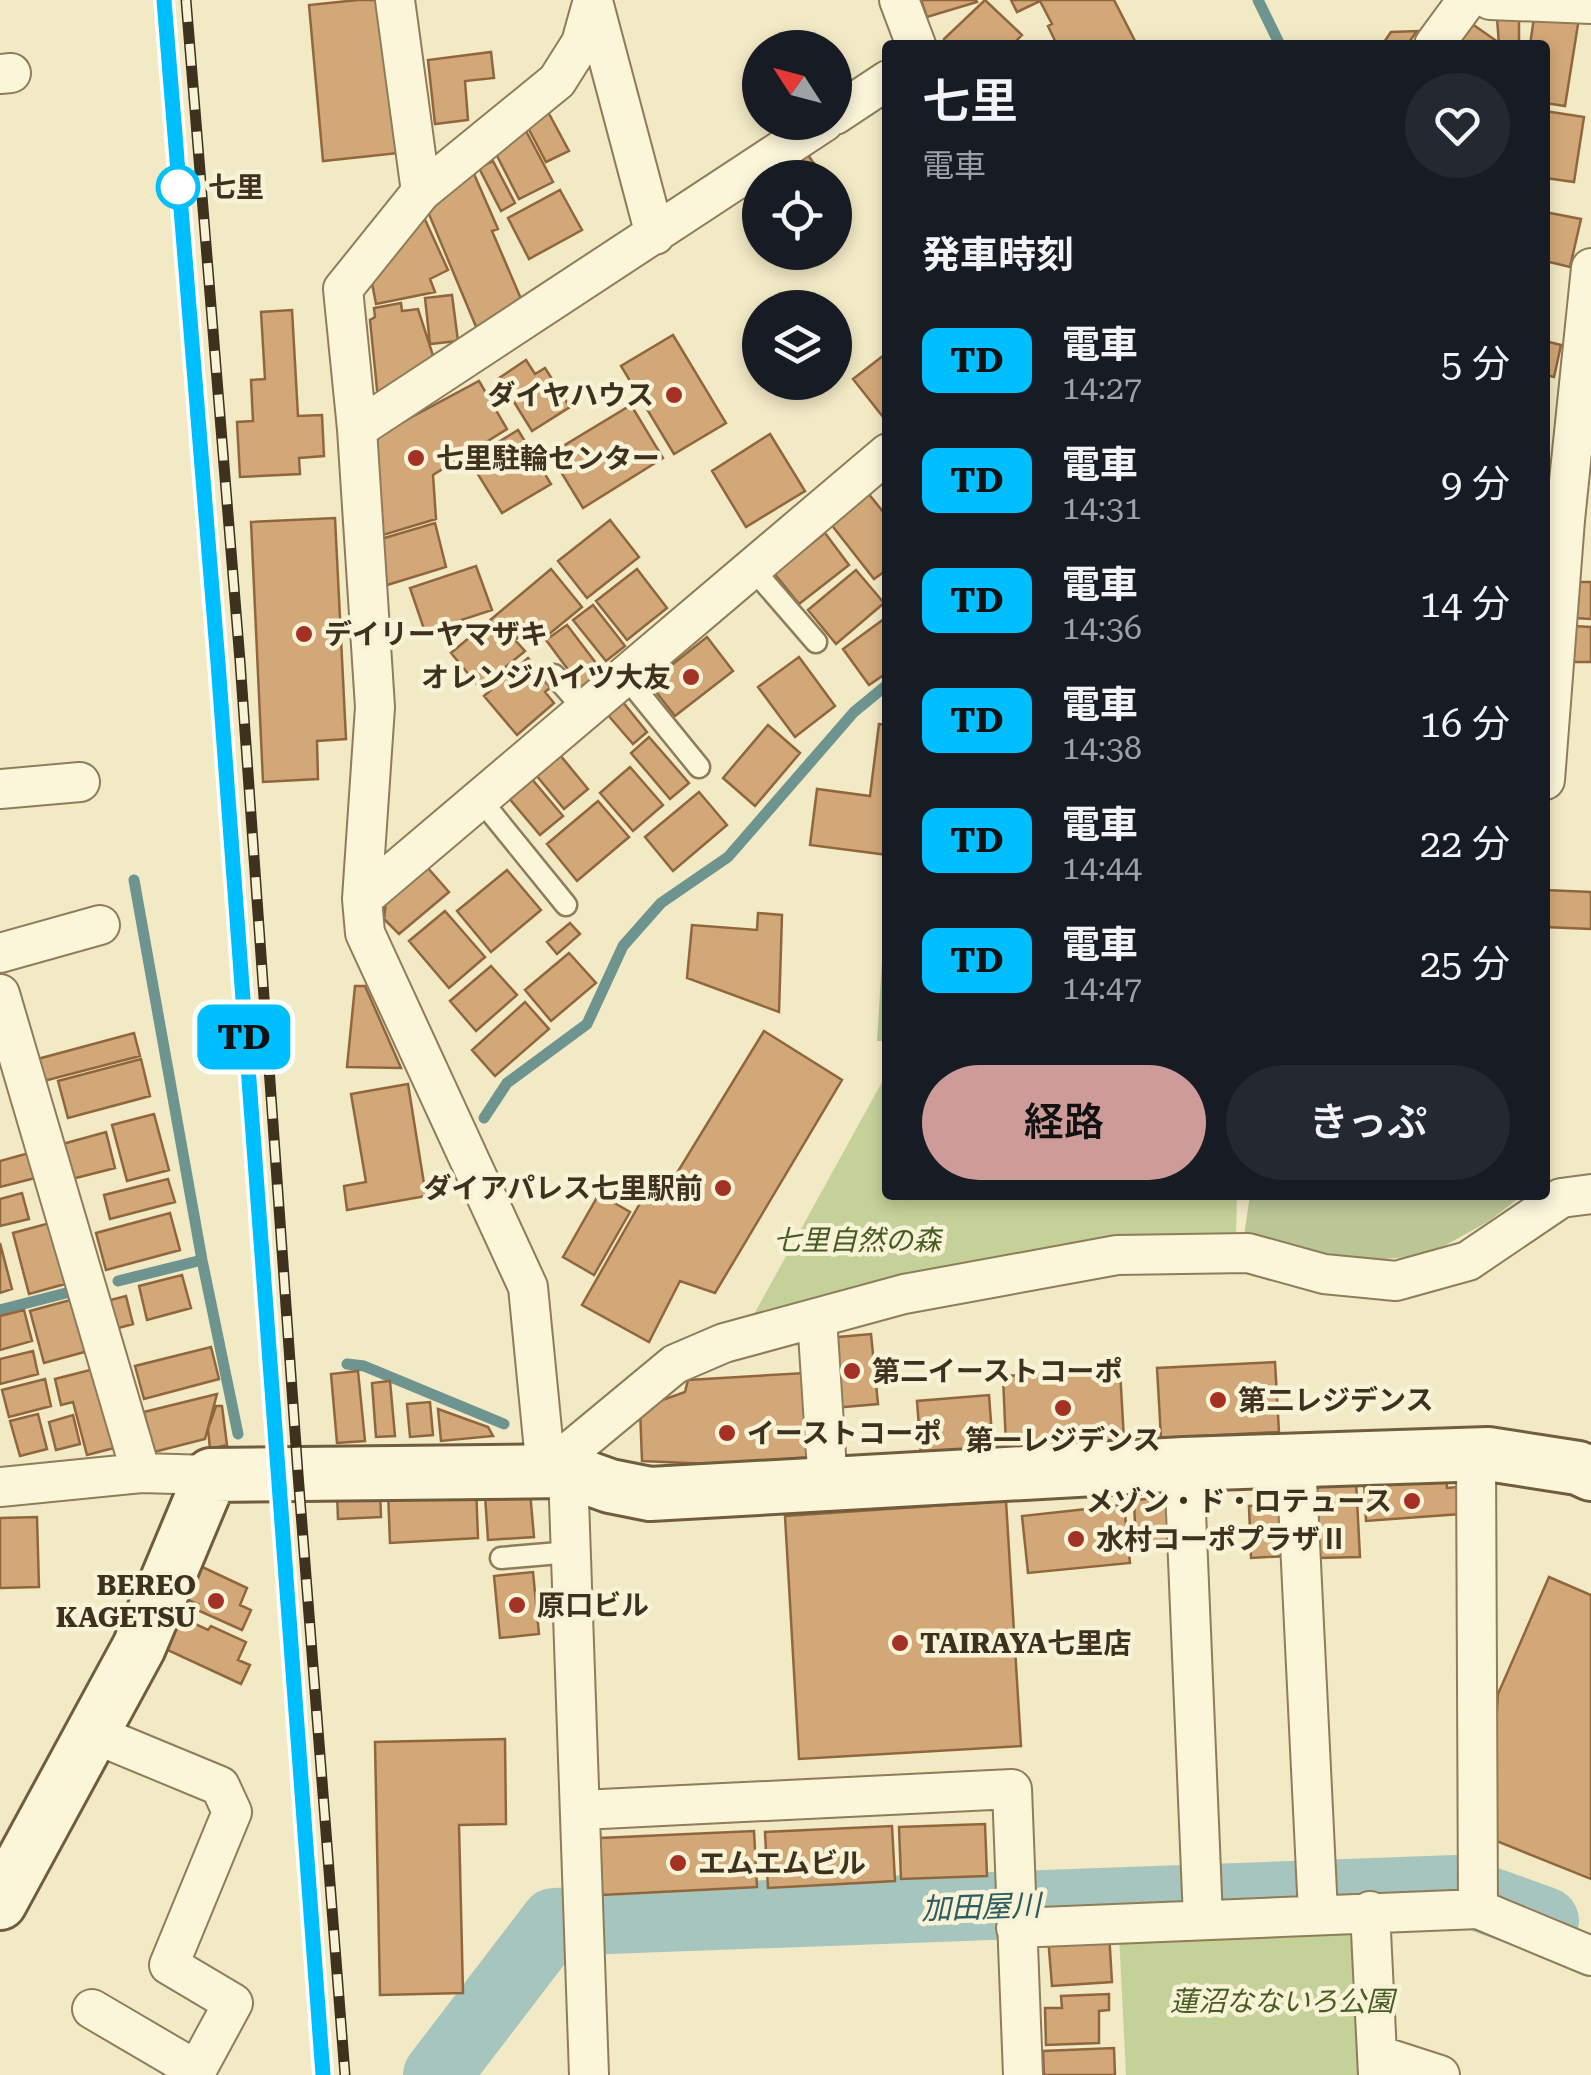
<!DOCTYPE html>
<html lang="ja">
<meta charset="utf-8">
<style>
body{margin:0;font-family:"Roboto Serif","Noto Sans JP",serif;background:#242831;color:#f1f3f6;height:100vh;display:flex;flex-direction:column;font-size:38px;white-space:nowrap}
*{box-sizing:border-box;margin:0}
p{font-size:32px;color:#9ea1a6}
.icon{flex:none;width:55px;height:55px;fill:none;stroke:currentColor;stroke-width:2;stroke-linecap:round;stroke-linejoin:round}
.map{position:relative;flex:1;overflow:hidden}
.details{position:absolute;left:882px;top:40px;width:668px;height:1160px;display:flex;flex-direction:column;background:#171b24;border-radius:10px;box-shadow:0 5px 15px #0003}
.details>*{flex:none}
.badge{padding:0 20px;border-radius:15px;font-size:35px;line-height:65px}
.needle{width:65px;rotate:306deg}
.fabs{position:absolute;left:742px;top:30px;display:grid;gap:20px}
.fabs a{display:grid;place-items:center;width:110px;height:110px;border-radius:50%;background:#171b24;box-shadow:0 5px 15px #0003;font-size:50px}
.map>.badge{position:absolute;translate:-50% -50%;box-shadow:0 0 0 5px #fff}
h2{padding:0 40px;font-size:38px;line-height:90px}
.round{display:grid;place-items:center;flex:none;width:105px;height:105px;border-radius:52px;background:#242831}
.head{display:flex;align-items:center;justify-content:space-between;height:170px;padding:0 40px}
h1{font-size:48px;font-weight:600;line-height:75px}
.cta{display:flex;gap:20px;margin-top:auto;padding:20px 40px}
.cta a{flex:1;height:115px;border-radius:60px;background:#ce9c98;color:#111;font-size:40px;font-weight:600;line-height:115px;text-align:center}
.cta a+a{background:#242831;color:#f1f3f6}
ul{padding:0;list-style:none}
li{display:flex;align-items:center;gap:30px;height:120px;padding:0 40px}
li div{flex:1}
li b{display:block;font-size:38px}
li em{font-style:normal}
li .badge{min-width:110px;font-weight:700;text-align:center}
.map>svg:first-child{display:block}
.green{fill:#c4d198}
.cemetery{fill:#bbc697}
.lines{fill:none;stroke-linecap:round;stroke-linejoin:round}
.stream{stroke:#6d948f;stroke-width:11}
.river{stroke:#a7c5bf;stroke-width:68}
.building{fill:#d3a878;stroke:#90673d;stroke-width:2.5}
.lane-casing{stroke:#8f7c59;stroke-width:25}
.street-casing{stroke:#8f7c59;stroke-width:42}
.secondary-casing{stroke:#715c3c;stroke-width:58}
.lane{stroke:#fbf5da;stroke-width:20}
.street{stroke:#fbf5da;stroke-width:38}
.secondary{stroke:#fbf5da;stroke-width:52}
.rail-casing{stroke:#3e311e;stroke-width:11}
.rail{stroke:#f8f2d6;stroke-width:8;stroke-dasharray:22;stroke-linecap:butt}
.line-casing{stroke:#fff;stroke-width:22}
.line{stroke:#00bfff;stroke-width:15}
.stop-dot{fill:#fff;stroke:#00bfff;stroke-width:5}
.poi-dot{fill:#a33224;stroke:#f8f2d6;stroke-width:4}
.labels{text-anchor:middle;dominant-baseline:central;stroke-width:9;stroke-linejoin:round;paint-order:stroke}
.stop-label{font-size:28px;font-weight:bold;fill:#3e311e;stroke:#f8f2d6;text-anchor:start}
.poi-label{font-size:28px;font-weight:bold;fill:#3e311e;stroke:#f8f2d6;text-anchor:start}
.park-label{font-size:28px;font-style:italic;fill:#475c23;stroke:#f8f2d6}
.water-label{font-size:30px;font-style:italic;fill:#2c5c5f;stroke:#f8f2d6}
</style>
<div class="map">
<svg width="1591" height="2075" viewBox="0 0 1591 2075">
<rect width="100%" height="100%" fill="#f2e9c5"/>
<path class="green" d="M 887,1073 L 888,1195 L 1237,1195 L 1236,1237 L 752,1318 Z
M 1348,1923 L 1360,1933 L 1365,2075 L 1126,2075 L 1119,1934 Z"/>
<path class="cemetery" d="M 887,881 L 888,881 L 887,1041 L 877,1041 Z
M 1250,1195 L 1523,1195 L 1489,1221 L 1428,1255 L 1365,1261 L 1244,1236 Z"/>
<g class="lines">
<path class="stream" d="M 1258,0 L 1280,45
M 134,880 L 202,1260 L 238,1434
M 484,1118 L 507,1083 L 587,1024 L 623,946 L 661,903 L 728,857 L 854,712 L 888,684
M 118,1281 L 202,1260
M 0,1310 L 66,1293
M 347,1364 L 364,1366 L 504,1424"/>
<path class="river" d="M 437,2075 L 554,1922 L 1456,1889 L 1545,1921"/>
</g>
<path class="building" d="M 358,0 L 384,0 L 399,153 L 323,161 L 309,5 Z
M 921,0 L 976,0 L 977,2 L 927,17 Z
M 985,0 L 1022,35 L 1012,45 L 950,45 L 944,39 Z
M 1011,0 L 1114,0 L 1135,41 L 1127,45 L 1057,45 L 1048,26 L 1052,24 L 1040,1 L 1017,12 Z
M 1496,4 L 1519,4 L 1519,45 L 1499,45 Z
M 1535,11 L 1579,18 L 1565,106 L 1545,103 L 1545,45 L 1530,45 Z
M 1465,19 L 1498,42 L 1496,45 L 1446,45 Z
M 1417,31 L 1407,45 L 1382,45 L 1391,32 Z
M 491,52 L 494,78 L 465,81 L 468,120 L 435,124 L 428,60 Z
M 547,110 L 569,151 L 546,162 L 525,122 Z
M 1545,111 L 1584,117 L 1574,182 L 1545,178 Z
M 526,131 L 553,182 L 519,199 L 493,148 Z
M 804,149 L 821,174 L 816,178 L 771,178 Z
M 493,161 L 515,203 L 501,211 L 479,168 Z
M 474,174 L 498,229 L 492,231 L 525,308 L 477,329 L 426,207 Z
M 560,190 L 582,230 L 529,259 L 508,218 Z
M 1545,212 L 1581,219 L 1570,267 L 1545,261 Z
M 422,213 L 448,270 L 430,279 L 435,292 L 376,304 L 372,283 L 378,256 Z
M 452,295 L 458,341 L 430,344 L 425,298 Z
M 401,303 L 402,311 L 418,309 L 438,371 L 379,409 L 370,320 L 375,317 L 374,308 Z
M 292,310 L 298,416 L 322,415 L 324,456 L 299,458 L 300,474 L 240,477 L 237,422 L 253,421 L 251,380 L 265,379 L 261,312 Z
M 673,335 L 726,423 L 674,454 L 621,366 Z
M 1545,341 L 1561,345 L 1554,377 L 1545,375 Z
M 888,352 L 888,422 L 887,422 L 853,379 Z
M 526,360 L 535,374 L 545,368 L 570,407 L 532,431 L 499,378 Z
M 479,381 L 507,429 L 433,475 L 436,519 L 383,535 L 369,440 Z
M 631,405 L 663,458 L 583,508 L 550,454 Z
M 518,430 L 551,484 L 502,513 L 469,460 Z
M 770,434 L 805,491 L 746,527 L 712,471 Z
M 868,493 L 888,518 L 888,569 L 874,579 L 830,523 Z
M 335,518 L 346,739 L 317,741 L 318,779 L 263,782 L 251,522 Z
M 610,520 L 639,557 L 587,598 L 558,561 Z
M 435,523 L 446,567 L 387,585 L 381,539 Z
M 825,533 L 849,565 L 799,604 L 774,573 Z
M 476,566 L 492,610 L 425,632 L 410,588 Z
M 551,569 L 582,607 L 548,635 L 537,622 L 515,640 L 525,651 L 480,688 L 451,653 Z
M 637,569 L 667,608 L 627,640 L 596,601 Z
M 856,570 L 884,603 L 836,644 L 808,610 Z
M 1577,582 L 1591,582 L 1591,619 L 1575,618 Z
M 593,605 L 625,646 L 606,661 L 573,620 Z
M 888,616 L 888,672 L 869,685 L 843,649 Z
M 567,625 L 602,671 L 581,687 L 546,640 Z
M 1574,626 L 1591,627 L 1591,662 L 1572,662 Z
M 707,637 L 733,671 L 675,716 L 649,683 Z
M 799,657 L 835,706 L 795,737 L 758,687 Z
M 528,658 L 552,686 L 545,692 L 554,703 L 517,735 L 484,696 Z
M 622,701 L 647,732 L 633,744 L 607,714 Z
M 879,724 L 888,725 L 888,855 L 810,845 L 817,789 L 870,796 Z
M 768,725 L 800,753 L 755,806 L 723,778 Z
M 649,737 L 689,783 L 670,799 L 631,753 Z
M 560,755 L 588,789 L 564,809 L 536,775 Z
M 630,767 L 663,805 L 633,831 L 600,793 Z
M 531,778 L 563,816 L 540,835 L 508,797 Z
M 699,792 L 727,825 L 673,871 L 645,837 Z
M 598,801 L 629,837 L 577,881 L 547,844 Z
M 427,867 L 449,892 L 399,934 L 384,919 L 386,901 Z
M 507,870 L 541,910 L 491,952 L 457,911 Z
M 1545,890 L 1591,892 L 1591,929 L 1545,927 Z
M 445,911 L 485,957 L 449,988 L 409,941 Z
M 758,913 L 782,915 L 779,1012 L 687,978 L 692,925 L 757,930 Z
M 570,923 L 580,934 L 557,954 L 547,942 Z
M 569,953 L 596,983 L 551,1021 L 525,990 Z
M 491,966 L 517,995 L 476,1031 L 450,1001 Z
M 355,986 L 365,986 L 401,1068 L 347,1067 Z
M 525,1002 L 549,1029 L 495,1076 L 472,1050 Z
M 764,1031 L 842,1080 L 715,1293 L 680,1281 L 649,1342 L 582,1305 L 651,1184 L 666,1191 Z
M 134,1033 L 140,1056 L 40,1082 L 34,1060 Z
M 141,1059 L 150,1096 L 68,1118 L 58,1081 Z
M 408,1084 L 426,1196 L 347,1210 L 344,1186 L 366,1182 L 351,1094 Z
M 154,1114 L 169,1170 L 127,1181 L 112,1125 Z
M 106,1132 L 115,1168 L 68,1180 L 59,1145 Z
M 29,1153 L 35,1178 L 0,1187 L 0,1161 Z
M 168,1179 L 175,1202 L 110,1219 L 104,1195 Z
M 22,1193 L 29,1219 L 0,1226 L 0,1199 Z
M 599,1194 L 630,1212 L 594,1275 L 563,1257 Z
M 170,1213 L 180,1250 L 106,1270 L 96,1233 Z
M 50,1223 L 65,1284 L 29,1294 L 13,1233 Z
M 0,1243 L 12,1289 L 0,1293 Z
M 182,1275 L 191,1308 L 147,1320 L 139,1286 Z
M 126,1296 L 133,1324 L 111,1330 L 103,1302 Z
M 74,1299 L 88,1351 L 44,1363 L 30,1311 Z
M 24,1310 L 32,1341 L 0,1350 L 0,1316 Z
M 871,1334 L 878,1404 L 834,1408 L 827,1338 Z
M 211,1347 L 219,1379 L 144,1399 L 135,1366 Z
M 33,1351 L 38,1374 L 0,1384 L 0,1359 Z
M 1275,1362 L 1279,1432 L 1161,1438 L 1157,1368 Z
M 94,1369 L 114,1448 L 87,1455 L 73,1402 L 61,1405 L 55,1379 Z
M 1120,1370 L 1124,1440 L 1006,1446 L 1003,1376 Z
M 358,1371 L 365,1441 L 337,1443 L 331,1374 Z
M 805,1373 L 815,1457 L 711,1464 L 642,1461 L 640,1408 L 685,1392 L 688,1380 Z
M 45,1379 L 51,1406 L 9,1417 L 2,1390 Z
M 390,1381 L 395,1436 L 376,1437 L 372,1383 Z
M 217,1394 L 205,1439 L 154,1452 L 144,1412 Z
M 989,1395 L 993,1449 L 921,1454 L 917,1401 Z
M 430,1402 L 433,1435 L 410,1437 L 407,1404 Z
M 216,1406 L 222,1406 L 227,1445 L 210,1449 L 208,1429 Z
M 438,1409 L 488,1427 L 493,1436 L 441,1441 Z
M 38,1414 L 47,1449 L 20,1456 L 10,1421 Z
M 73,1415 L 80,1444 L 56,1450 L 49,1422 Z
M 1446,1476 L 1447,1488 L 1458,1487 L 1460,1514 L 1366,1521 L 1364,1482 Z
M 1356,1481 L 1360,1557 L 1318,1558 L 1316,1491 L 1323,1482 Z
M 476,1486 L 478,1538 L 390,1543 L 388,1491 Z
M 380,1491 L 381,1517 L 338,1519 L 337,1493 Z
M 530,1492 L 534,1537 L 488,1540 L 485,1495 Z
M 1171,1497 L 1174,1548 L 1136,1550 L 1134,1500 Z
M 1006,1501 L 1021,1746 L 799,1759 L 785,1516 Z
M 1286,1504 L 1288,1556 L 1251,1558 L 1249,1506 Z
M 1124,1505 L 1130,1563 L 1028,1573 L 1022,1516 Z
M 37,1517 L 39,1587 L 0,1588 L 0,1518 Z
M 198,1565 L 247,1588 L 240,1605 L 251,1610 L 242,1630 L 195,1609 L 198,1604 L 183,1598 Z
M 533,1572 L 539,1634 L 500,1638 L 494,1576 Z
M 1549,1577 L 1591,1595 L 1591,1879 L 1489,1838 L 1498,1694 Z
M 176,1615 L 208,1630 L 211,1626 L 246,1642 L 238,1660 L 250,1665 L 241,1684 L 161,1647 Z
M 505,1739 L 506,1824 L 459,1825 L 463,1993 L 380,1995 L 375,1742 Z
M 985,1824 L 987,1876 L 901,1879 L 899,1827 Z
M 892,1826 L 895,1881 L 768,1888 L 765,1832 Z
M 754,1831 L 757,1887 L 602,1895 L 600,1838 Z
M 1109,1933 L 1112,1982 L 1052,1986 L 1048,1937 Z
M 1109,1994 L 1109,2010 L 1099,2011 L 1099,2043 L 1046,2045 L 1045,2008 L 1062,2008 L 1061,1996 Z
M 1114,2048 L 1115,2075 L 1044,2075 L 1043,2051 Z"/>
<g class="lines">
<defs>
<path id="lane" d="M 752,568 L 816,642
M 554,675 L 585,710
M 625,676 L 699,767
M 480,799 L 566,905
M 501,1558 L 571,1552"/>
<path id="street" d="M 395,0 L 421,192
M 899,0 L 916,45
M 1490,0 L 1591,4
M 594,5 L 655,235
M 1434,45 L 1467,0
M 0,74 L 11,73
M 835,115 L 888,80
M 357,429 L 824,122
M 1545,780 L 1565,520 L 1591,268
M 0,789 L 80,782
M 362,899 L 888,453
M 0,953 L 100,925
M 0,994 L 141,1473
M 817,1318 L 828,1485
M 1476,1455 L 1478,1909
M 1296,1460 L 1318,1913
M 1184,1464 L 1203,1919
M 546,1471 L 528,1287 L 365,933 L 362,899 L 375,707 L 357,429 L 343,289 L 421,192 L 557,81 L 581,43 L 593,0
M 546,1471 L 675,1364 L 724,1343 L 904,1294 L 1117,1255 L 1248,1253 L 1324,1274 L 1396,1281 L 1468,1261 L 1561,1198 L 1591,1194
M 568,1471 L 589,2075
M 0,1487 L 141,1473 L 211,1475
M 92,1733 L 220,1786 L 232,1812 L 169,1965 L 233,2003 L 194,2075
M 581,1810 L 1012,1789 L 1023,2075
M 1370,1911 L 1378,2075
M 1016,1928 L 1478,1909 L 1591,1956
M 92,2009 L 196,2070
M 1378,2055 L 1440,2075"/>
<path id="secondary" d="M 0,1903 L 139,1647 L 211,1475 L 568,1471 L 610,1486 L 650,1494 L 1184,1464 L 1488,1454 L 1578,1468 L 1591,1474"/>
</defs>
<use href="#lane" class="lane-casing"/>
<use href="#street" class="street-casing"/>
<use href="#secondary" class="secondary-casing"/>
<use href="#lane" class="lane"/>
<use href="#street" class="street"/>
<use href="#secondary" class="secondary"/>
<defs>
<path id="rail" d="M 164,0 L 218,663 L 323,2075
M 186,0 L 240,661 L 298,1474 L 345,2075"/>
</defs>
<use href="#rail" class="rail-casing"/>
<use href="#rail" class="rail"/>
</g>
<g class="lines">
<defs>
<path id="line" d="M 164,0 L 218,663 L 323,2075"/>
</defs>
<use href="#line" class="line-casing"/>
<use href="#line" class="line"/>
</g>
<circle class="stop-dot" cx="178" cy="187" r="20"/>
<g class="poi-dot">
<circle cx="674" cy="395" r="10"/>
<circle cx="416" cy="458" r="10"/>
<circle cx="304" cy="634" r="10"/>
<circle cx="691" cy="677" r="10"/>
<circle cx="723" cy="1188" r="10"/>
<circle cx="852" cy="1371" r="10"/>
<circle cx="1218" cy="1400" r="10"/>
<circle cx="1063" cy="1408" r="10"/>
<circle cx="727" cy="1433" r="10"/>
<circle cx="1412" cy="1501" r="10"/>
<circle cx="1076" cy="1539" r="10"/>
<circle cx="216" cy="1601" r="10"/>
<circle cx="517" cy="1605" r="10"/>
<circle cx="900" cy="1643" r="10"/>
<circle cx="678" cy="1863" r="10"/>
</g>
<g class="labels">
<g class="stop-label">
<text x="208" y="187">七里</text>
</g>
<g class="poi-label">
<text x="654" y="395" text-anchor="end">ダイヤハウス</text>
<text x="436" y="458">七里駐輪センター</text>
<text x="324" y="634">デイリーヤマザキ</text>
<text x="671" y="677" text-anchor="end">オレンジハイツ大友</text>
<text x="703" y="1188" text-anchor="end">ダイアパレス七里駅前</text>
<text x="872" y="1371">第二イーストコーポ</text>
<text x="1238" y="1400">第二レジデンス</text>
<text x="747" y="1433">イーストコーポ</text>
<text x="1063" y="1440" text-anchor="middle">第一レジデンス</text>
<text x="1392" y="1501" text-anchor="end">メゾン・ド・ロテュース</text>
<text x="1096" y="1539">水村コーポプラザⅡ</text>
<text x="196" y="1585" text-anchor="end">BEREO<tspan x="196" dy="32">KAGETSU</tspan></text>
<text x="537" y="1605">原口ビル</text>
<text x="920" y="1643">TAIRAYA七里店</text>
<text x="698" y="1863">エムエムビル</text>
</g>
<g class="park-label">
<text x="857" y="1240">七里自然の森</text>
<text x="1282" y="2001">蓮沼なないろ公園</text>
</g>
<g class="water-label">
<text transform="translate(981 1907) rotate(-2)">加田屋川</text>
</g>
</g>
</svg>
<div class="fabs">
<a><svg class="needle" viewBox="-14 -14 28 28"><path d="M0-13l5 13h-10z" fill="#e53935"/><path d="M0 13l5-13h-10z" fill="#9ea1a6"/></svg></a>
<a><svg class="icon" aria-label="locate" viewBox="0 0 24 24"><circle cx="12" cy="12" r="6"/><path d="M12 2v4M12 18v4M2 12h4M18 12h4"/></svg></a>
<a><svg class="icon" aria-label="layers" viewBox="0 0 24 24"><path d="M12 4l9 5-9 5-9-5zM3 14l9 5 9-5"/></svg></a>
</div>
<b class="badge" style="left:244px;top:1037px;background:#00bfff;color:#111">TD</b>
<section class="details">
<div class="head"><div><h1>七里</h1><p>電車</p></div><a class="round"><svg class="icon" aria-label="heart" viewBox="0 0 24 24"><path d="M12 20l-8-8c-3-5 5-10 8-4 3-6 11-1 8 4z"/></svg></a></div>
<h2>発車時刻</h2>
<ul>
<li><span class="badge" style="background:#00bfff;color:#111">TD</span><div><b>電車</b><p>14:27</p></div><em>5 分</em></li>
<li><span class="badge" style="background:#00bfff;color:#111">TD</span><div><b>電車</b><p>14:31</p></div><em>9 分</em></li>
<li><span class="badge" style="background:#00bfff;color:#111">TD</span><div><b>電車</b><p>14:36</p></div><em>14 分</em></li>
<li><span class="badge" style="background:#00bfff;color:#111">TD</span><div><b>電車</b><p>14:38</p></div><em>16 分</em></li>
<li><span class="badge" style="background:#00bfff;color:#111">TD</span><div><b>電車</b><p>14:44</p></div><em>22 分</em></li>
<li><span class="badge" style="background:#00bfff;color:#111">TD</span><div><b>電車</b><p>14:47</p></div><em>25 分</em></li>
</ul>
<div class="cta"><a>経路</a><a>きっぷ</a></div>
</section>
</div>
